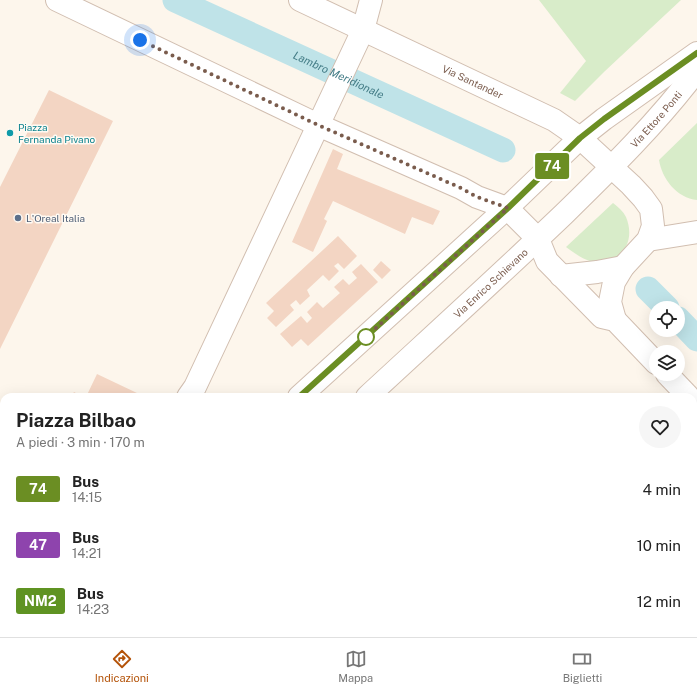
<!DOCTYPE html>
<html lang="it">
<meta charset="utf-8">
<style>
body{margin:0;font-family:"Public Sans",sans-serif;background:#f6f6f6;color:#222;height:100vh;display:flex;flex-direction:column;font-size:15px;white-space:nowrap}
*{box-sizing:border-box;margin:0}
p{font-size:13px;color:#767676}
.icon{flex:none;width:22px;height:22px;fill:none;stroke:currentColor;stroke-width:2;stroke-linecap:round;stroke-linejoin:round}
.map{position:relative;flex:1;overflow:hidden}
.side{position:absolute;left:0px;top:393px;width:697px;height:244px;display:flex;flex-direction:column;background:#fff;border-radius:12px 12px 0 0;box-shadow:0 4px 16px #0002}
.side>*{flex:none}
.badge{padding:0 8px;border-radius:3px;font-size:14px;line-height:26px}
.controls{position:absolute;left:649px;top:301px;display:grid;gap:8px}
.controls a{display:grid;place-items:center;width:36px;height:36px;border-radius:50%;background:#fff;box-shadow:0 4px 16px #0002;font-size:20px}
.you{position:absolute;width:20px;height:20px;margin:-10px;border:3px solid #fff;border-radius:50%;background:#1a73e8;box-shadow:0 0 0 6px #1a73e833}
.map>.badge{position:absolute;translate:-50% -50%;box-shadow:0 0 0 2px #fff}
.round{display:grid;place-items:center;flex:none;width:42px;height:42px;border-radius:21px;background:#f6f6f6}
.headline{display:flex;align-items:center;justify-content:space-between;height:68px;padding:0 16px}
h1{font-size:19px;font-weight:700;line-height:30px}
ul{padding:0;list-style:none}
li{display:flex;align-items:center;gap:12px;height:56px;padding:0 16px}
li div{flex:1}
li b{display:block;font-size:15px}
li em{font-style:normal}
li .badge{min-width:44px;font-weight:700;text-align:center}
.menu{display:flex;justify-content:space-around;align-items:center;height:56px;border-top:1px solid #e0e0e0;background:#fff;font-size:11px;color:#767676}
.menu a{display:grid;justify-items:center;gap:2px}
.menu .on{color:#b45309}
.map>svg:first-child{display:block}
.green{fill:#d8ecc9}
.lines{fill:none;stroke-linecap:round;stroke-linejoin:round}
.canal{stroke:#bfe3e8;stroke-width:25}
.building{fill:#f3d5c3}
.minor-casing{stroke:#d1beb0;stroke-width:24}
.minor{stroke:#fff;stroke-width:22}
.line-casing{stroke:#fff;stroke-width:9}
.line{stroke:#6b8e23;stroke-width:6}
.walk{stroke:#7a5c4d;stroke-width:4;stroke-dasharray:0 7.2}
.culture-dot{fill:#0f9aa8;stroke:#fffaf3;stroke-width:1.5}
.service-dot{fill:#5c6f8a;stroke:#fffaf3;stroke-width:1.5}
.stop-dot{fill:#fff;stroke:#6b8e23;stroke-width:2}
.labels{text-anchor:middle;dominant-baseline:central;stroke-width:3;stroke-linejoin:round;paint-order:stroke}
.street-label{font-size:10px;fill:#7a5c4d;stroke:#fffaf3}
.culture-label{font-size:10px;fill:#0d838f;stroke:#fffaf3;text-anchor:start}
.service-label{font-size:10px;fill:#4e5e75;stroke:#fffaf3;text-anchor:start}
.water-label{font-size:11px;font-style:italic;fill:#437c86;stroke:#fffaf3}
</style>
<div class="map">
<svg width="697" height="637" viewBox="0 0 697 637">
<rect width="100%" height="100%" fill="#fdf6ec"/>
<path class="green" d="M 539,0 L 681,0 L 605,71 L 575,101 L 560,93 L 586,61 Z
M 697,123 L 697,200 C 677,198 662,179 659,160 Z
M 613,203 C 618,207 623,211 626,217 C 637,244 619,266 590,261 C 582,259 573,252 566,247 Z"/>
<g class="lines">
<g class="canal">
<path id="s1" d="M 175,0 L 503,150"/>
<path d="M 648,289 L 667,308"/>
<path d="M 678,319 L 697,339"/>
</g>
</g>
<path class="building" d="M 49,90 L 113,121 L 0,349 L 0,187 Z
M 333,149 L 343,154 L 337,169 L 440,211 L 433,225 L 412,217 L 405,234 L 333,201 L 324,219 L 327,221 L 313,252 L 292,242 Z
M 338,236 L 357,256 L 344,269 L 338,263 L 334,266 L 339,271 L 329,281 L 323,275 L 307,290 L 310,296 L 300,305 L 296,300 L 290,305 L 294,310 L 276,327 L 267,318 L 274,311 L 266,303 Z
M 381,261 L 391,270 L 382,279 L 373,270 Z
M 361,264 L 378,282 L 308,346 L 301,339 L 292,347 L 280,334 L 301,316 L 307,323 L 312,318 L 307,312 L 317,302 L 323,308 L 340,293 L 334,287 L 343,279 L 349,285 L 357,278 L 352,272 Z
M 97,374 L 137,393 L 135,397 L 86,397 Z
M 74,392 L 83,397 L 71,397 Z
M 693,435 L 697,439 L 697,509 L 693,505 Z
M 4,539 L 4,581 L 0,581 L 0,547 Z
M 693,544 L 697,547 L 697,579 L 693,575 Z
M 344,633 L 373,633 L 369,637 L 348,637 Z
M 549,633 L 634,633 L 631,637 L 553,637 Z"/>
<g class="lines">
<defs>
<g id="minor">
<path d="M 57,0 L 318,125 L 461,188 L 477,197 L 507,208 L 538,239 L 547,261 L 602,317 L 615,320 L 656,363"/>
<path id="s2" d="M 300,0 L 554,120 L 580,138 L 631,185 L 643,198 L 651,209 L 653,226 L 648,240 L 623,267 L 614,282 L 610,302 L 615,320"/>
<path d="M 648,240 L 697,232"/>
<path d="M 561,276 L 597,272 L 623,267"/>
<path d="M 667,374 L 689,397"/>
<path d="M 188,397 L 195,387 L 363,30 L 371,0"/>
<path d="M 299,397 L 507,208 L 580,138 L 604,119 L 697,53"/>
<path id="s3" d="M 367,397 C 433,336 499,276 564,214 C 611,168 658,122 697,70"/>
<path d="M 83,637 L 86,633"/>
<path d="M 146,637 L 148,633"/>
</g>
</defs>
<use href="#minor" class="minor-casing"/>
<use href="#minor" class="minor"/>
</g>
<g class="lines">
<defs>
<path id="line" d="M 299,397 L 508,208 L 580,138 L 604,119 L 697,53"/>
</defs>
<use href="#line" class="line-casing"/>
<use href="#line" class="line"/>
<path class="walk" d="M 140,40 L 318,125 L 461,188 L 477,197 L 508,208 L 366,337"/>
</g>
<circle class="culture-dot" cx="10" cy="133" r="4"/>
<circle class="service-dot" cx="18" cy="218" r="4"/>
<circle class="stop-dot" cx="366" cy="337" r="8"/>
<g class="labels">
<g class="street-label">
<text stroke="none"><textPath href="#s2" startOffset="191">Via Santander</textPath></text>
<text stroke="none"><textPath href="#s3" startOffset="401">Via Ettore Ponti</textPath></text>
<text stroke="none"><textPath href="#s3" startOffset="168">Via Enrico Schievano</textPath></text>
</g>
<g class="culture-label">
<text x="18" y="127">Piazza<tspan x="18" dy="12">Fernanda Pivano</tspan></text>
</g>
<g class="service-label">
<text x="26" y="218">L'Oreal Italia</text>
</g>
<g class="water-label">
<text stroke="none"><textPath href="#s1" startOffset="180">Lambro Meridionale</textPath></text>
</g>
</g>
</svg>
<div class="controls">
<a><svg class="icon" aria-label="locate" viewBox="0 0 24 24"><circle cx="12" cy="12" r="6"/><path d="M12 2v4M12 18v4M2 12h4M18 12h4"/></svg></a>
<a><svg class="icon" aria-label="layers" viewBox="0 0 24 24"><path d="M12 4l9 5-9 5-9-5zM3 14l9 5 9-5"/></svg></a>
</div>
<div class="you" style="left:140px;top:40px"></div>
<b class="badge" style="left:552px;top:166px;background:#6b8e23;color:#fff">74</b>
<section class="side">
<div class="headline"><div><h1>Piazza Bilbao</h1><p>A piedi · 3 min · 170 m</p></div><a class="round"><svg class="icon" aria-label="heart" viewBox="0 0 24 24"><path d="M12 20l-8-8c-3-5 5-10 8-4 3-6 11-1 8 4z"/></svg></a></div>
<ul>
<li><span class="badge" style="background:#6b8e23;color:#fff">74</span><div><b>Bus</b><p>14:15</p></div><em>4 min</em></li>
<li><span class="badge" style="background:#8e44ad;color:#fff">47</span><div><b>Bus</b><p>14:21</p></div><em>10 min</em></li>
<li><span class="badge" style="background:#5f9322;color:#fff">NM2</span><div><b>Bus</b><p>14:23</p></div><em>12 min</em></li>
</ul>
</section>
</div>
<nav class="menu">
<a class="on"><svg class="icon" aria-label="directions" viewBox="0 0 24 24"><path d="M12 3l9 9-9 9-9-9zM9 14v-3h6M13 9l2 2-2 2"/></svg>Indicazioni</a>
<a><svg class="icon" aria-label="map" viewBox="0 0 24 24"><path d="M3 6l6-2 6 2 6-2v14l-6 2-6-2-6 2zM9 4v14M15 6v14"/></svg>Mappa</a>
<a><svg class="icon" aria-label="tickets" viewBox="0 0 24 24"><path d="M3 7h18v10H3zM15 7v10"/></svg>Biglietti</a>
</nav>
